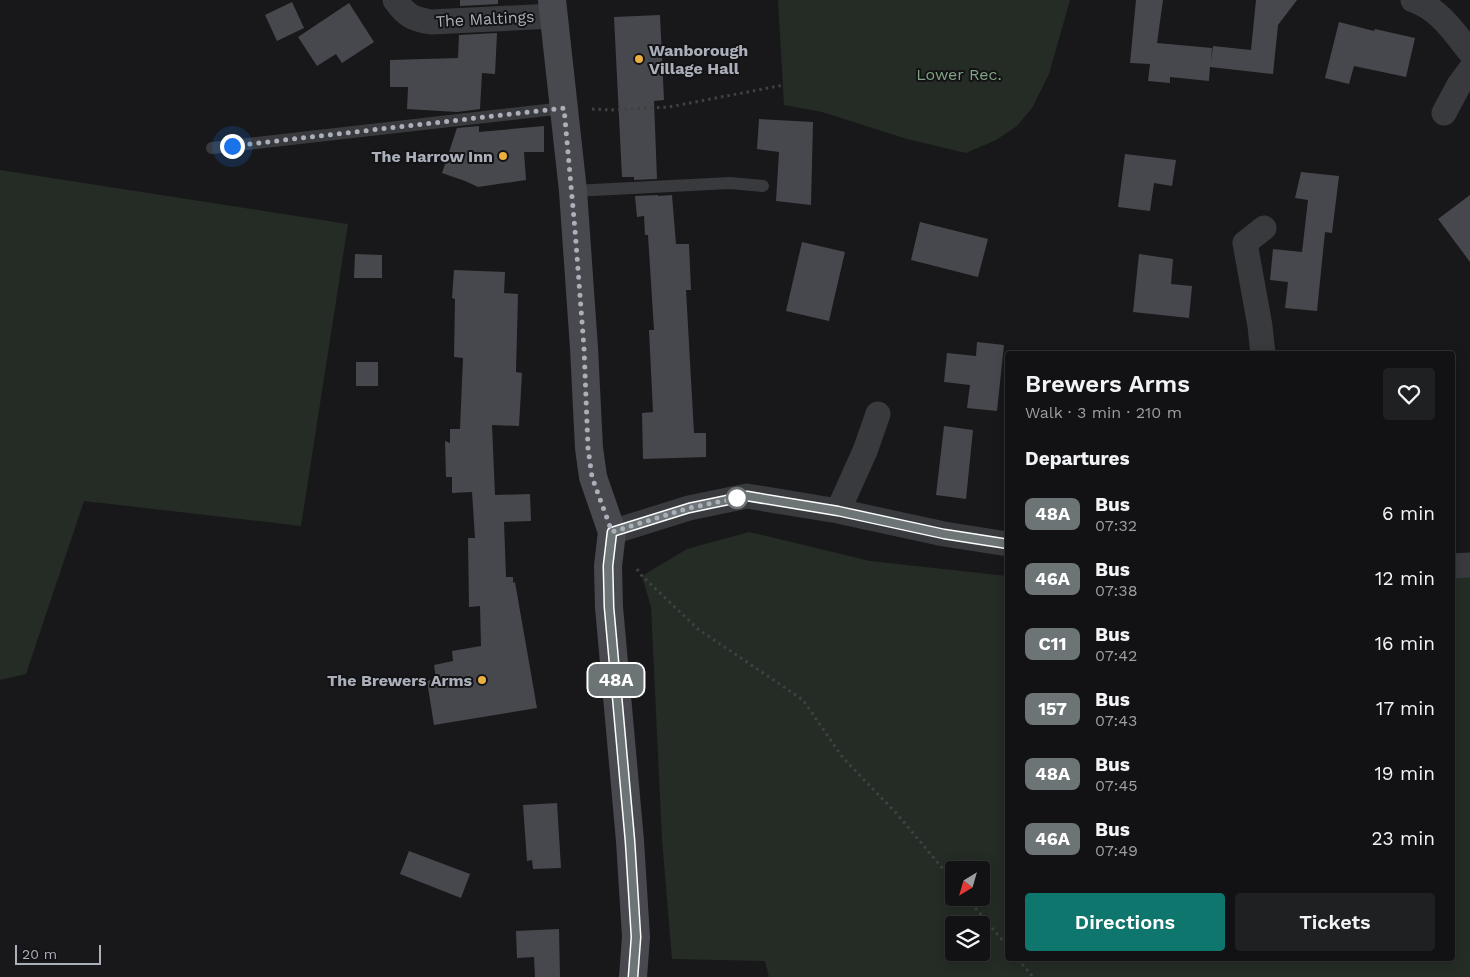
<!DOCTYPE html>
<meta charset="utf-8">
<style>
body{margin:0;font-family:"Work Sans",sans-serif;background:#1f2022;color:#f1f3f6;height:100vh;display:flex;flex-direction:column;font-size:19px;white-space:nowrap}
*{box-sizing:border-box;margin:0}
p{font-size:16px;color:#9c9ea0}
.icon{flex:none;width:28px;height:28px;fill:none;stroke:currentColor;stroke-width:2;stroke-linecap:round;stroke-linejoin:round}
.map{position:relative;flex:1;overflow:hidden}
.panel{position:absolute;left:1005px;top:351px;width:450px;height:610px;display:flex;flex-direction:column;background:#121214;border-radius:5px;box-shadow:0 2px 12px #0003,0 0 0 1px #313234}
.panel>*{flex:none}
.badge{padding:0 10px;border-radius:8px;font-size:18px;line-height:32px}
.needle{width:32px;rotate:217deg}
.controls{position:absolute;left:945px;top:861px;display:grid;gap:10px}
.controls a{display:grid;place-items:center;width:45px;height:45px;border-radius:5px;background:#121214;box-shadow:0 2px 12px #0003,0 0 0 1px #313234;font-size:25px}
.scale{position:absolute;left:15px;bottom:12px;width:86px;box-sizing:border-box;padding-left:5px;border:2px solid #aaafb9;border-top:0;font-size:14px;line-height:18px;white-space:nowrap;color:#aaafb9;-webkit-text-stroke:4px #131315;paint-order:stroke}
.you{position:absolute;width:25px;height:25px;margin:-12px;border:4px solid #fff;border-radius:50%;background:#1a73e8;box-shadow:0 0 0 8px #1a73e833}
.map>.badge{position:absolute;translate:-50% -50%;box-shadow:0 0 0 2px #fff}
h2{padding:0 20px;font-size:19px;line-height:45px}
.round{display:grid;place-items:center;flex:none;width:52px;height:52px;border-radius:5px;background:#1f2022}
.summary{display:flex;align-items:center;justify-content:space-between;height:85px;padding:0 20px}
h1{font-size:24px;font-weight:600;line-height:38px}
.primary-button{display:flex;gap:10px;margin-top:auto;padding:10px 20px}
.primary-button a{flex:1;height:58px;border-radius:5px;background:#0f766e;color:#fff;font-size:20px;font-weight:600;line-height:58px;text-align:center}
.primary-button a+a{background:#1f2022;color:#f1f3f6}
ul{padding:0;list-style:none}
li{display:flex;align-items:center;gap:15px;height:65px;padding:0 20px}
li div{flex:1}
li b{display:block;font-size:19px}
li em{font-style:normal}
li .badge{min-width:55px;font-weight:700;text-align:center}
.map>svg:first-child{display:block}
.green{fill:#242c25;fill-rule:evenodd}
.building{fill:#47484d}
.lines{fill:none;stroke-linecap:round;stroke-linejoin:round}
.path{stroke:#3f4145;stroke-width:3;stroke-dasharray:2.5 4;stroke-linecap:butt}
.lane{stroke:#393a3e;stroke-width:12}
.street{stroke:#393a3e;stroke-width:25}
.secondary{stroke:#47494e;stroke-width:28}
.line-casing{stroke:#fff;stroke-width:11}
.line{stroke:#6c7476;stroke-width:8}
.walk{stroke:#aaafb9;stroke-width:5;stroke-dasharray:0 9}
.poi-dot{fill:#eaaf3f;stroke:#131315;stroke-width:2}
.stop-dot{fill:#fff;stroke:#6c7476;stroke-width:2.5}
.labels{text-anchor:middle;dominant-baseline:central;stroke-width:4;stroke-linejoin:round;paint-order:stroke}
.street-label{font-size:16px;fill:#aaafb9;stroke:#131315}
.poi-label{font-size:16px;font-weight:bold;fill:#aaafb9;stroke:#131315;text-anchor:end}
.park-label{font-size:16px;fill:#82a384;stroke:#131315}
</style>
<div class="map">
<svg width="1470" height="977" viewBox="0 0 1470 977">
<rect width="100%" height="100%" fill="#18181a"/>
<path class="green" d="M 778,0 L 1070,0 L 1049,74 L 1032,108 L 1017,126 L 996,140 L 966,153 L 907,139 L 822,112 L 784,105 Z
M 0,170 L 348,224 L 301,526 L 84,501 L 26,674 L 0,680 Z
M 749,532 L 870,561 L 1007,576 L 1008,959 L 1452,959 L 1452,566 L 1470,565 L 1470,977 L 769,977 L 765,961 L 672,959 L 662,839 L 651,607 L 642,576 L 687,549 ZM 954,870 L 981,870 L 981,898 L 954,898 ZM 954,925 L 981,925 L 981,952 L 954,952 Z"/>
<path class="building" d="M 460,0 L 498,0 L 498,4 L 460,6 Z
M 1136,0 L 1163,0 L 1157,43 L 1212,48 L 1211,62 L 1213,46 L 1251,50 L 1256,0 L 1297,0 L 1278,25 L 1273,74 L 1210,67 L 1209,81 L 1170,77 L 1170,83 L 1148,81 L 1150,64 L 1130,63 Z
M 292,2 L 304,28 L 277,41 L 265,15 Z
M 349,3 L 374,42 L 342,63 L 336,54 L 317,66 L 298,37 Z
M 660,15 L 664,100 L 654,101 L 657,179 L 634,180 L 634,177 L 622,177 L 614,17 Z
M 1339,22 L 1374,31 L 1375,29 L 1415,38 L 1406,77 L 1354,66 L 1349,84 L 1325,78 Z
M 497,33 L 495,74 L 482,73 L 480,109 L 457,112 L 407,109 L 408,87 L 390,87 L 390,60 L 458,58 L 459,35 Z
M 759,119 L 813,122 L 811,205 L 776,201 L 779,152 L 757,149 Z
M 479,126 L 479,132 L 544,126 L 544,152 L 524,152 L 526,180 L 478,187 L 465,181 L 442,173 L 457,128 Z
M 1125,154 L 1176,160 L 1172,186 L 1154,183 L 1150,211 L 1118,207 Z
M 1301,172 L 1339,176 L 1332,233 L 1325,232 L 1317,311 L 1285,308 L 1288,282 L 1270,280 L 1273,249 L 1302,252 L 1308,200 L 1295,198 Z
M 658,195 L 658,196 L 672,195 L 676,244 L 689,244 L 691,290 L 686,290 L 694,433 L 706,433 L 706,457 L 643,459 L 642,413 L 653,412 L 649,330 L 654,330 L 648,235 L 645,235 L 644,216 L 637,217 L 635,196 Z
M 1470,195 L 1470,262 L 1438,219 Z
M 920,222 L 988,239 L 978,277 L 911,260 Z
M 802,242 L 845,252 L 829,321 L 786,311 Z
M 355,254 L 382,255 L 382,278 L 354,278 Z
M 1139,254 L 1173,259 L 1171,284 L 1192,286 L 1189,318 L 1133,312 Z
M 454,270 L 505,272 L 504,293 L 518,294 L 516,372 L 522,373 L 519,426 L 492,425 L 495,495 L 530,494 L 531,521 L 504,522 L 506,577 L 513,577 L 513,583 L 515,582 L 537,708 L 434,725 L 427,681 L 436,679 L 434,665 L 453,661 L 452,651 L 481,646 L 480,606 L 469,607 L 468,538 L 475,538 L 472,492 L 452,493 L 452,477 L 446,477 L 445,441 L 450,443 L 450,429 L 460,429 L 463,358 L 454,357 L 455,299 L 452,298 Z
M 977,342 L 1004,345 L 997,411 L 967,408 L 970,385 L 944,382 L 947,353 L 976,356 Z
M 356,362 L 378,362 L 378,386 L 356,386 Z
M 944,426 L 973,430 L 966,499 L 936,495 Z
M 557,803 L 561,868 L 533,869 L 532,860 L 527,861 L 523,805 Z
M 409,851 L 470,874 L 461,898 L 400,874 Z
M 559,929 L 560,977 L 535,977 L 534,957 L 517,958 L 516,931 Z"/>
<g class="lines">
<path class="path" d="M 592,109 L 611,110 L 669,107 L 784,85
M 637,569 L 642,576 L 698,629 L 803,700 L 843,758 L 897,814 L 954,882
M 967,898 L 1008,947
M 1018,959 L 1033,977"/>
<path class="lane" d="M 212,148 L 564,108
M 573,191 L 730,183 L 763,186"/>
<path class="street" d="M 395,0 C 406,15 412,19 431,22 L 553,16
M 1413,0 C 1439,9 1453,31 1470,52
M 1444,113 L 1459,85 L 1470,70
M 1263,354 L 1260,326 L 1245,243 L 1264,228
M 838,511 L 865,451 L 878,414
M 612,532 L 689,508 L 747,496 L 838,511 L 944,534 L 1008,544
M 1452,566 L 1470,565"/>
<path class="secondary" d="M 552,0 L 573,191 L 584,348 L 589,448 L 593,477 L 612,532 L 608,566 L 609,607 L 630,841 L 636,937 L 633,977"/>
</g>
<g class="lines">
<defs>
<path id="line" d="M 633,977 L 636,937 L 630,841 L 609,607 L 608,566 L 612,532 L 689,508 L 747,496 L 838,511 L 944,534 L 1008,544"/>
</defs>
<use href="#line" class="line-casing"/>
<use href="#line" class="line"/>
<path class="walk" d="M 232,146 L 564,108 L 575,230 L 584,348 L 588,448 L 592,477 L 612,532 L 689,508 L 737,498"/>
</g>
<g class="poi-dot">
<circle cx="639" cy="59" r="5"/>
<circle cx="503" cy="156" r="5"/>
<circle cx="482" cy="680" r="5"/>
</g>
<circle class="stop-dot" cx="737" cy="498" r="10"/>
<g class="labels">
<g class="street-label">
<text transform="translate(485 19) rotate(-3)">The Maltings</text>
</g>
<g class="poi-label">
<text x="649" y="50" text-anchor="start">Wanborough<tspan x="649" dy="18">Village Hall</tspan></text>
<text x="493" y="156">The Harrow Inn</text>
<text x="472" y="680">The Brewers Arms</text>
</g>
<g class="park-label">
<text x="959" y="74">Lower Rec.</text>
</g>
</g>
</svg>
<div class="controls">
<a><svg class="needle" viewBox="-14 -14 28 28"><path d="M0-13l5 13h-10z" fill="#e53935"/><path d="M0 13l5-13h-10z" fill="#9c9ea0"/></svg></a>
<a><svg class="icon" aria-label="layers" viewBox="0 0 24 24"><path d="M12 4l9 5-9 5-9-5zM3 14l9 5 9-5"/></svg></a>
</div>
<div class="scale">20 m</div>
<div class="you" style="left:232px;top:146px"></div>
<b class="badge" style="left:616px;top:680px;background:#6c7476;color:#fff">48A</b>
<section class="panel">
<div class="summary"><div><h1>Brewers Arms</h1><p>Walk · 3 min · 210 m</p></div><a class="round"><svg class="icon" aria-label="heart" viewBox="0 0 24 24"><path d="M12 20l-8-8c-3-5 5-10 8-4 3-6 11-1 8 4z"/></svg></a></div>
<h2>Departures</h2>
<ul>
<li><span class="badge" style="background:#6c7476;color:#fff">48A</span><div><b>Bus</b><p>07:32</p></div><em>6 min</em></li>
<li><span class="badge" style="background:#6c7476;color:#fff">46A</span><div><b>Bus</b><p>07:38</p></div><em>12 min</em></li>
<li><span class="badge" style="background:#6c7476;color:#fff">C11</span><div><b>Bus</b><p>07:42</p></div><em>16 min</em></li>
<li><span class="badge" style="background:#6c7476;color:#fff">157</span><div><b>Bus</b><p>07:43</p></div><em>17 min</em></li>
<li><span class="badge" style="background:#6c7476;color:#fff">48A</span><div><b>Bus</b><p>07:45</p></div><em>19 min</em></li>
<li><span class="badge" style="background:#6c7476;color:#fff">46A</span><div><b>Bus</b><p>07:49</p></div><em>23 min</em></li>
</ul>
<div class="primary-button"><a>Directions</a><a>Tickets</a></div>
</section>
</div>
